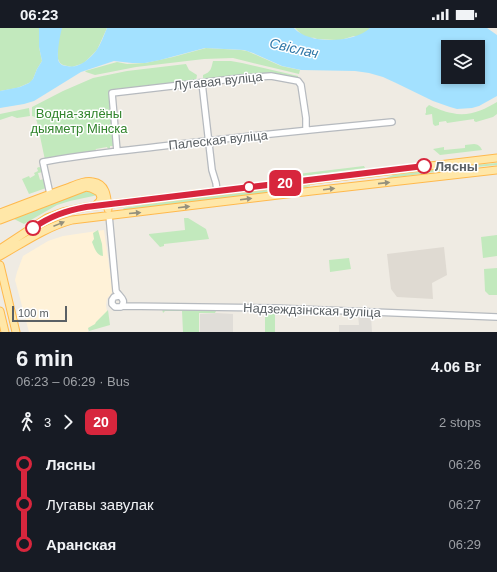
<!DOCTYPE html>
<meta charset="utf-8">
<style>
body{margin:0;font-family:Helvetica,sans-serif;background:#242831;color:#f1f3f6;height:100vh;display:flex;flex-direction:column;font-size:15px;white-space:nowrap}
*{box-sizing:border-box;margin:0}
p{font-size:13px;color:#9ea1a6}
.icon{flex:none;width:22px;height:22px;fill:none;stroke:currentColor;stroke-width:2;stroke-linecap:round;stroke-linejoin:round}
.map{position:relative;height:304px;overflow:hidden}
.side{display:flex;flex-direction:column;background:#171b24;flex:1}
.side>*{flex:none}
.badge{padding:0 8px;border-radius:6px;font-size:14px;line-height:26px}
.fabs{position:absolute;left:441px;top:12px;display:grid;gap:8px}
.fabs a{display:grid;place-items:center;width:44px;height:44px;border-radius:0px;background:#171b24;box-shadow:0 2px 6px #0003;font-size:20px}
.scale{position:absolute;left:12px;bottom:10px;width:55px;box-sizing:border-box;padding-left:4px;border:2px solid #5b6165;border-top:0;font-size:11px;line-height:14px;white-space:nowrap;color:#5b6165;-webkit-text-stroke:3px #fff;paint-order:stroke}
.map>.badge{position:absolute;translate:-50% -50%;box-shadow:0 0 0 2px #fff}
.legs{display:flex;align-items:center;gap:6px;height:44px;padding:0 16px;font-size:13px}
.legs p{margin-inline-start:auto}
.head{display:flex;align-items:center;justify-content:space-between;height:68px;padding:0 16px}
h1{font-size:22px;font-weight:700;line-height:30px}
ul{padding:0 16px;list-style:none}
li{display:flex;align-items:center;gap:14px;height:40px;font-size:15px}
li i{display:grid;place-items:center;width:6px;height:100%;margin:0 5px;background:currentColor}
li i::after{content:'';width:10px;height:10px;margin:-5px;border:3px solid;border-radius:50%;background:#171b24}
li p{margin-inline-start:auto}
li:first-child i{background:linear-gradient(#0000 50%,currentColor 0)}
li:last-child i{background:linear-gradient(currentColor 50%,#0000 0)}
.status{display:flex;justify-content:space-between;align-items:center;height:28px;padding:0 20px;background:#171b24;direction:ltr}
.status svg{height:11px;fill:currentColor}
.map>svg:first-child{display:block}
.commercial{fill:#fff2d8}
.industrial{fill:#e0ddd8}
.education{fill:#dfdad2}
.green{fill:#c2e9bd}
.water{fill:#a3e1ff;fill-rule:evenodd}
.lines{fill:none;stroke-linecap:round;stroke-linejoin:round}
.minor-casing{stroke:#b6babf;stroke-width:8}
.major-casing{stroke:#ffb94d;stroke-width:9}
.minor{stroke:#fff;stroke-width:5.5}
.major{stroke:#ffe7a8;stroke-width:7}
.oneway{fill:#94907c}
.line-1-casing{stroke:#fff;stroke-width:9}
.line-1{stroke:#d7263d;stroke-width:6}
.stop-1-dot{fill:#fff;stroke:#d7263d;stroke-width:2}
.labels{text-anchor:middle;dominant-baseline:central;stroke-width:3;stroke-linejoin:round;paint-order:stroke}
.street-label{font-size:13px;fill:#5b6165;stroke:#fff}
.park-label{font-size:13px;fill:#31842c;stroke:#fff}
.stop-label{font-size:13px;font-weight:bold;fill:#5b6165;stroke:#fff;text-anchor:start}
.water-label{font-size:14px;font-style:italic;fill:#3279a9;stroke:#fff}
</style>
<div class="status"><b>06:23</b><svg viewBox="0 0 49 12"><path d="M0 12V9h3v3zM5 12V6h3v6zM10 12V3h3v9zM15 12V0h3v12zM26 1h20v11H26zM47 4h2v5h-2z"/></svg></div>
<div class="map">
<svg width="497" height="304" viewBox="0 0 497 304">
<rect width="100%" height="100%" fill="#efebe3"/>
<path class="commercial" d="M 104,202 L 113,264 L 107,271 L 106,277 L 109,297 L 88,301 L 88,304 L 29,304 L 15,252 L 17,244 L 23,228 L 48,213 L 63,208 Z"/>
<path class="industrial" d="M 217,285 L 233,286 L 233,304 L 200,304 L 200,286 Z
M 358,287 L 371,288 L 372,304 L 339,304 L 339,297 L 359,297 Z"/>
<path class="education" d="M 444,219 L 447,247 L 432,255 L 433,271 L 397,269 L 391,261 L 387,226 Z"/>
<path class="green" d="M 0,0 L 39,0 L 39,19 L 42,33 L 37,41 L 33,51 L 31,54 L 22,58 L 17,60 L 0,63 Z
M 61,0 L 107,0 L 97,22 L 84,35 L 72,39 L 63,37 L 60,35 L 58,31 L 58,14 Z
M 295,0 L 370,0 L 369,2 L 359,9 L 354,8 L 337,13 L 336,12 L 317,11 C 314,9 312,10 308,10 C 306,9 303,8 301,7 L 301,6 Z
M 206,20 L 241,22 L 247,23 L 281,38 L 300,42 L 299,46 L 249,34 L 233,30 L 204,31 L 136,39 L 95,47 L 86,44 L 85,43 L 117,34 L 127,36 L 145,35 L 173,29 Z
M 213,33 L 231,33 L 242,35 L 298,48 L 298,51 L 272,46 L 203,54 L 203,47 C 211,44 211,41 213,33 Z
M 186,36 L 189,42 L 197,47 L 196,53 L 113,63 L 115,116 L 114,118 L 110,118 L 110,121 L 108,121 L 107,119 L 96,121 L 95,124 L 45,132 L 37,94 L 35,89 L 32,88 L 32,79 L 63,63 L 93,50 L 127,43 Z
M 497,74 L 497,86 L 493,89 L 476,94 L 474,93 L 474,91 L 447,95 L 446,93 L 439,94 L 439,97 L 435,98 L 433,96 L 432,86 L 426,87 L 425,86 L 426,85 L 426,80 L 429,77 C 436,80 444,84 452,85 C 468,89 484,82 497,74 Z
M 29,80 L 30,88 L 17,90 L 12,88 L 0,92 L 0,86 Z
M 474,116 C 478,116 481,119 482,122 L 440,127 L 433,121 L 444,119 L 444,122 L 465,120 L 465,117 Z
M 497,135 L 497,137 L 455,141 L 384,151 L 393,147 L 455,139 Z
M 364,138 L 365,140 L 279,151 L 279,149 L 281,148 Z
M 39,139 L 42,140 L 43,144 L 38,145 L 40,152 L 44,151 L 46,160 L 29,166 L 22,151 L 29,148 L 30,150 L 35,147 L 34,145 L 38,143 L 37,140 Z
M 310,157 L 310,158 L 299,161 L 124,182 L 123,181 L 124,180 L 149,176 Z
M 86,162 L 89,162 L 98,167 L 70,173 L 57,177 L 24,196 L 14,191 L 10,191 Z
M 184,190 L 188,190 L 206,201 L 209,211 L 164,216 L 164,218 L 160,219 L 149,207 L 149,206 L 185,202 Z
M 98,202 L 102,216 L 103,228 C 97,228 94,219 92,214 L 94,211 L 93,205 Z
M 497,207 L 497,228 L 483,230 L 481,209 Z
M 349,230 L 351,241 L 330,244 L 329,232 Z
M 497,240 L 497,267 L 489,267 L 485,263 L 484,241 Z
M 162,281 L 215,282 L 216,283 L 215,285 L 199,285 L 199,304 L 183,304 L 182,283 L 165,283 L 163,285 Z
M 108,282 L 110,297 L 89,303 L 88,300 L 95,296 L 96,294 Z
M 255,283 L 274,284 L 275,285 L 275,304 L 265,304 L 265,286 L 255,285 Z"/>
<path class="water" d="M 39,0 L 62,0 C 60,7 56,28 59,34 C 61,37 64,38 67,38 C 79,41 89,31 96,23 C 101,16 104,7 107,0 L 294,0 C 309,17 354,15 370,0 L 487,0 L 497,7 L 497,68 L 479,78 L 472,80 L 457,81 L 450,79 L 433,73 L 396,55 L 383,49 L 369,45 L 355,43 L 301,42 L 282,38 L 253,25 L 244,22 L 205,20 L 160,32 L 145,35 L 132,35 L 114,33 L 81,44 L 34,73 L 24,76 L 0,80 L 0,63 L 20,59 L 29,55 L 33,51 L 37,41 L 42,33 L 39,19 ZM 448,19 L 478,19 L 478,49 L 448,49 Z"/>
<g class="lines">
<defs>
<path id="minor" d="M 202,55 L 212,142 L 216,155 L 217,163
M 117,123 L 112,65 L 241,50 L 271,48 L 298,53 L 301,57 L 306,90 L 306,102
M 50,166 L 43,134 C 83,126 123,123 163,118 C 240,109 316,101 392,94
M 109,187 L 116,263 C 120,269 127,272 121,279 L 115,279 L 112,276 L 112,272 L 114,269 L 119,268
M 122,278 L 274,280 L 497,289"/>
<path id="major" d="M 0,185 C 22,177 44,168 67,160 C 75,157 85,152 93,154 C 107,156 107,170 108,181
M 0,192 L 86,159 L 91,160 L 99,164 L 101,169 L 100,173 L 95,178
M 0,221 L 47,190 L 63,184 L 86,179 L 497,130
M 0,228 C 23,215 46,199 72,192 L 312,163 L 497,142
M 0,237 L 16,304
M 0,283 L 5,304"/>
</defs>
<use href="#minor" class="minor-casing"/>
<use href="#major" class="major-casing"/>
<use href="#minor" class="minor"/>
<use href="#major" class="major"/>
</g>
<defs><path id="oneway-solid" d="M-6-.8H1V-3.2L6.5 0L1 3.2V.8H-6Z"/></defs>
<g class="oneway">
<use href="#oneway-solid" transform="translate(384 155) rotate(-6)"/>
<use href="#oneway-solid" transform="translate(329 161) rotate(-7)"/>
<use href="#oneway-solid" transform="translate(246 171) rotate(-7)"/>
<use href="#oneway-solid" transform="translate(184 179) rotate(-7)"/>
<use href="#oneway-solid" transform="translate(135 185) rotate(-5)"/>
<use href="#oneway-solid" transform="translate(59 196) rotate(-22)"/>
</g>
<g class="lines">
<defs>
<path id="line-1" d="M 33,200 C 51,188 65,183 86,179 L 424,138"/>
</defs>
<use href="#line-1" class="line-1-casing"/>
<use href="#line-1" class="line-1"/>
</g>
<g class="stop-1-dot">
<circle cx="424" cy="138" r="7"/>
<circle cx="249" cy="159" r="5"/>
<circle cx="33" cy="200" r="7"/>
</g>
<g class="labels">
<g class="street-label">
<text transform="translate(218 53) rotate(-6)">Лугавая вуліца</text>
<text transform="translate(218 112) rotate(-6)">Палеская вуліца</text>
<text transform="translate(312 282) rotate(2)">Надзеждзінская вуліца</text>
</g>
<g class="park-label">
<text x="79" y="85">Водна-зялёны<tspan x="79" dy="15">дыяметр Мінска</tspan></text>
</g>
<g class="stop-label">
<text x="435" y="138">Лясны</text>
</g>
<g class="water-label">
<text transform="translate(294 20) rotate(13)">Свіслач</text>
</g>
</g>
</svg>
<div class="fabs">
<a><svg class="icon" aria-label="layers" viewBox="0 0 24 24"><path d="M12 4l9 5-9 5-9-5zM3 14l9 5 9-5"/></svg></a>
</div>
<div class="scale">100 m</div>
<b class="badge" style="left:285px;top:155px;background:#d7263d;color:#fff">20</b>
</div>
<section class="side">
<div class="head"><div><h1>6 min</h1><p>06:23 – 06:29 · Bus</p></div><b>4.06 Br</b></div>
<div class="legs"><svg class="icon" aria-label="walk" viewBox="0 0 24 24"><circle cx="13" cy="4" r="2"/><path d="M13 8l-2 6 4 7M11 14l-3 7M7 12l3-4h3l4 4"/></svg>3<svg class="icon" aria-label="forward" viewBox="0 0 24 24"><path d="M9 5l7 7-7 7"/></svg><b class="badge" style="background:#d7263d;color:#fff">20</b><p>2 stops</p></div>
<ul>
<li><i style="color:#d7263d"></i><b>Лясны</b><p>06:26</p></li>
<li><i style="color:#d7263d"></i><span>Лугавы завулак</span><p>06:27</p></li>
<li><i style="color:#d7263d"></i><b>Аранская</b><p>06:29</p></li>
</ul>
</section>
